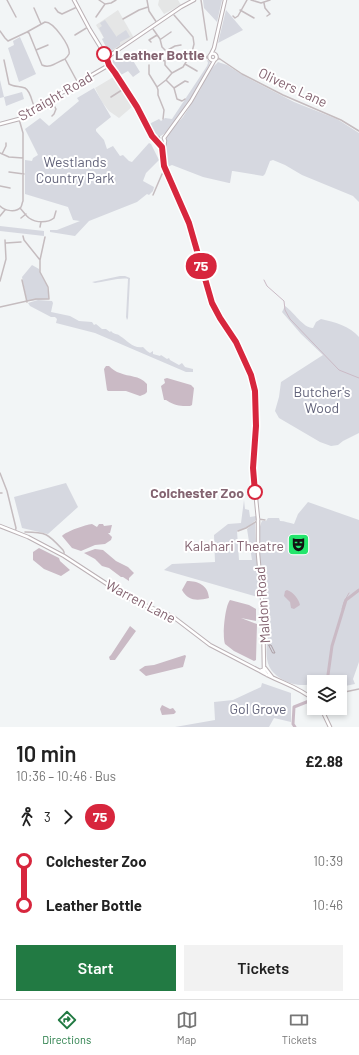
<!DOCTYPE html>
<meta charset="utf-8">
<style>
body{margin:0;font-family:Barlow,sans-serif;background:#f2f2f2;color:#222;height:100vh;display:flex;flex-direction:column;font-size:15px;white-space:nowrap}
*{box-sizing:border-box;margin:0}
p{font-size:13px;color:#767676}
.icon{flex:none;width:22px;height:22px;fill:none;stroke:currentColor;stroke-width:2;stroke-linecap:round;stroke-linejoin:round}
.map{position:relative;height:727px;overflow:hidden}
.sheet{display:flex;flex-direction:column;background:#fff;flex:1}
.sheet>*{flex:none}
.badge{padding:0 8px;border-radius:13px;font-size:14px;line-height:26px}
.buttons{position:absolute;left:307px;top:675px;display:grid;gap:8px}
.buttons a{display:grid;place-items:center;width:40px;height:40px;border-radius:0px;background:#fff;box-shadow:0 2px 6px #0003;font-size:20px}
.map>.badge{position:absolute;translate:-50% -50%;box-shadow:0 0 0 2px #fff}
.legs{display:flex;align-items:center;gap:6px;height:44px;padding:0 16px;font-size:13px}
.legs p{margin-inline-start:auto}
.overview{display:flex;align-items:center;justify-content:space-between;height:68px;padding:0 16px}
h1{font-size:22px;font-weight:600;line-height:30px}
.action{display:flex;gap:8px;margin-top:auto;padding:8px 16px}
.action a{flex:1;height:46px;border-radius:0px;background:#227a43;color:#fff;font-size:16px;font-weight:600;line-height:46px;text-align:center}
.action a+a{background:#f2f2f2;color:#222}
ul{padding:0 16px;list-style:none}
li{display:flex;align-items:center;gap:14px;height:44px;font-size:15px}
li i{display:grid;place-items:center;width:6px;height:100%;margin:0 5px;background:currentColor}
li i::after{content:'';width:10px;height:10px;margin:-5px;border:3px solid;border-radius:50%;background:#fff}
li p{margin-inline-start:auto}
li:first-child i{background:linear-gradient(#0000 50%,currentColor 0)}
li:last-child i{background:linear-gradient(currentColor 50%,#0000 0)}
.tabs{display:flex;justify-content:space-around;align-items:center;height:56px;border-top:1px solid #e0e0e0;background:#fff;font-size:11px;color:#767676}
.tabs a{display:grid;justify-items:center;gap:2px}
.tabs .current{color:#227a43}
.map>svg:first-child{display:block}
.built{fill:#e5e6e6}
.green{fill:#d6d8e0}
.water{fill:#cabac5}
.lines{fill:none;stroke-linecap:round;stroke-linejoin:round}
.stream{stroke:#cabac5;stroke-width:1}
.river{stroke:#cabac5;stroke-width:3}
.secondary-casing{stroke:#bbb1b5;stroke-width:4.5}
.street{stroke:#c5bcbf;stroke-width:1.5}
.secondary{stroke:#fff;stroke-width:2.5}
.tram{stroke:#ac9fa5;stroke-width:1}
.line-1-casing{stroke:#fff;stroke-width:9}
.line-1{stroke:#d7263d;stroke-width:6}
.stop-1-dot{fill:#fff;stroke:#d7263d;stroke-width:2}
.labels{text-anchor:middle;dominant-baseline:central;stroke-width:4;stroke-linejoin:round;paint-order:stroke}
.stop-label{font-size:14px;font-weight:bold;fill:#846471;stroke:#fff;text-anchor:start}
.street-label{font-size:14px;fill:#846471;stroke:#fff}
.park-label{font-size:14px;fill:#63647b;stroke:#fff}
.poi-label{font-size:14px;fill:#846471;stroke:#fff;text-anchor:end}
</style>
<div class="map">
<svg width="359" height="727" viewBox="0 0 359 727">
<rect width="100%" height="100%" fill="#f2f5f6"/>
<path class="built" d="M 159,0 L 178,0 L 181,5 L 164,14 L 158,5 Z
M 118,10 L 134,38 L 110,55 L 102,39 L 104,38 L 96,25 Z
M 115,76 L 133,106 L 119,118 L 109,111 L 102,102 L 95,88 Z"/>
<path class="green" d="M 203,0 L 222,0 L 217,22 L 204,8 Z
M 226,10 L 243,30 L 218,43 Z
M 105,20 L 116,36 L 117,37 L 117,36 L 126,30 L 130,37 L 120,42 L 120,45 L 109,52 L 102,39 L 104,38 L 99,28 L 102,26 L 100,23 Z
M 20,37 L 36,74 L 19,82 L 8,48 L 14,45 L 13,41 Z
M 129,54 L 140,72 L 133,77 L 128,71 L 119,76 L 110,62 L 119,57 L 122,60 Z
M 207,60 L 210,62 L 209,65 C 201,83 177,131 158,137 L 153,135 L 147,125 L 159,119 L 161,121 L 165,118 L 172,119 L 207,66 L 208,63 Z
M 218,62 L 227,65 L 244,76 L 294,102 L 337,119 L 359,133 L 359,202 L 353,196 L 302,175 L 285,165 L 273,160 L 270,161 L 265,174 L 263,176 L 233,171 L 232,171 L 230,183 L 229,183 L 203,177 L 172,165 L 167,167 L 165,152 L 166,138 L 170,131 L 183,117 L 200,90 L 209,71 Z
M 0,80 L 4,97 L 22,92 L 24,99 L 6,106 L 4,97 L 0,98 Z
M 94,88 L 111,117 L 96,129 L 96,131 L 104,140 L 107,149 L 113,146 L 120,156 L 123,155 L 129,161 L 132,162 L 149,143 L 151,144 L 159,160 L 146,173 L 143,181 L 154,187 L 153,191 L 149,195 L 147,194 L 137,202 L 89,221 L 75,236 L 50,232 L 50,230 L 57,230 L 80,221 L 73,220 L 68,207 L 25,194 L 25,160 L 32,161 L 33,158 L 38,155 L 25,129 L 40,118 L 49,126 L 79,101 L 77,98 Z
M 0,226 L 44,231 L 44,236 L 0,231 Z
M 32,265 L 39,269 L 42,277 L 47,285 L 49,299 L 27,301 L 22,277 Z
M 120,276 L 125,276 L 130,278 L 128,318 L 127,320 L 126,317 L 128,279 C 123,277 102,282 95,283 L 92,282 Z
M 38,300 L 52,301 L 53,303 L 51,312 L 70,316 L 79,321 L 92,322 L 94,325 L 96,324 L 102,329 L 106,329 L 110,332 L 111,331 C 114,335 117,333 120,336 C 127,340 133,349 143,347 L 147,351 L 150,353 L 153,351 L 153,354 L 160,356 L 161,355 L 167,359 L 169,358 L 170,360 L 179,365 L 182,363 L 185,367 L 193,369 L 193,372 L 186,372 L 95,333 L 56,323 L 57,319 L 55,317 L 51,317 L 30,306 L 28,303 Z
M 285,306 C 294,312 303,328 313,328 L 316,322 L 321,319 C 334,322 350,326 359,337 L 359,433 L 343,441 L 338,445 L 331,446 L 320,442 L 279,418 L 275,411 L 279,397 L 281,382 L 323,355 L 301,334 L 282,312 Z
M 66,483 L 78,507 L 48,534 L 22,528 L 14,497 Z
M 244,500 L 245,509 L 249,510 L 250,517 L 256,516 L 256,520 L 246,528 L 237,531 L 239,560 L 252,560 L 247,529 L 255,522 L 256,553 L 261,598 L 164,570 L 172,564 L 215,562 L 214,535 L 228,524 L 241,523 Z
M 308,502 L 359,520 L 359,662 L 353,679 L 355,684 L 340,687 L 340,682 L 314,682 L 314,683 C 299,689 276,681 269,666 C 263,652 270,632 268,617 C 265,597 253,538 262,521 L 266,521 L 268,518 L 279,518 L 280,521 C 285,521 289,523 294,524 L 298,514 Z
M 262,683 L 291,693 L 291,722 L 274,718 L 269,727 L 175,727 L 215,720 L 214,702 L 233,700 L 261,687 Z"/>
<path class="water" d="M 106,366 L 109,366 C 112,369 116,372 120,373 C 129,377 139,375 147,384 L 147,392 L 145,394 L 140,396 L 126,391 L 108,391 L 107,390 L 104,369 Z
M 167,378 L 191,385 L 194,388 L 192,405 L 190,406 C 187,406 185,406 183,406 C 178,406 170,403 166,400 L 164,400 L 161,386 L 165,383 L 164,379 Z
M 92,524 L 97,527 L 99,524 L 103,524 L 104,526 L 112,525 L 110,533 L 108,533 L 112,537 L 111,540 L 105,544 L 95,545 L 81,551 L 72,548 L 62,536 C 67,531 85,525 92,524 Z
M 39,548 L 59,558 L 60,561 L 70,570 L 61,576 L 44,569 L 33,560 L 33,552 Z
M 95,549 L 103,550 L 116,561 L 128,567 L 134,573 L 129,578 L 129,581 L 123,577 L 121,577 L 109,568 L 102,566 L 95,559 L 84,553 Z
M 187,581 C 198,581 208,585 209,598 C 197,601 188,601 182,590 Z
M 287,590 C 293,592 299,599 300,605 L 294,609 L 291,608 L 290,602 L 284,596 L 285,591 Z
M 230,600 L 249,605 L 256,609 L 256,621 L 241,618 L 257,624 L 256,660 L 254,661 L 234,651 L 225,644 C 222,636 225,606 230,600 Z
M 130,626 L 136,631 L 115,660 L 110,660 L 109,657 L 111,655 Z
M 185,655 L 186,656 L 183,667 L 146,676 L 139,670 L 145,666 L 154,665 Z
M 162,705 L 170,709 L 173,708 L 176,712 L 174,714 L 162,715 L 160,709 Z"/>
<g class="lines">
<path class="stream" d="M 264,280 L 267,286 L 284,301 L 285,310 L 290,319 L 339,370 L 359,378
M 342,609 L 344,602 L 349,593"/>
<path class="river" d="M 327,682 L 332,646 L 346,600 L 359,590
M 295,727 L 293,724 L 294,707 L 314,699"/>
<defs>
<path id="secondary" d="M 74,0 L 90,30 L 106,56 L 109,65 L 125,88 L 152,136 L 157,141
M209.5 57a3.5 3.5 0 1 1 7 0a3.5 3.5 0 1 1-7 0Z
M 211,54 L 214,48 L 225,0
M 106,56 L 109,56 L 181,7 L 194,0
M 0,124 L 19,119 L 78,83 L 109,65
M 158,138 L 157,141 L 158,144 L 161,145 L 163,145
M 164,138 L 165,141 L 163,153 L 164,166 L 191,228 L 212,303 L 220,318 L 235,340 L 245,359 L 251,375 L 255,391 L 256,426 L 253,468 L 258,519 L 258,554 L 263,609 L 264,671 L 267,675
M 164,138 L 191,101 L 214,61
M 0,526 L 28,537 L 64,556 L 130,599 L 172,616 L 210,645 L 260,671 L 265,669
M 265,668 L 272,677
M 260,671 C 278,682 298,686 314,700
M 321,708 L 330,727"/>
</defs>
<use href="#secondary" class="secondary-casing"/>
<path class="street" d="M 7,0 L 16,17
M 99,0 L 105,4
M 147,0 L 149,11 L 157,23
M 201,0 L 207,40
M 251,0 L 261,3 L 270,0
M 264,3 L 265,8 L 270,14 L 267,16
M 34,8 L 41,24
M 55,8 L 58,12 L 62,14 L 77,7
M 240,10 L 254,18
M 233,16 L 235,18 L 238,16 L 247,0
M 96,17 L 105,4 L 111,3 L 116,0
M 123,19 L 139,10 L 148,7
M 153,29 L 160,39 L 162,47 L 166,51 L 167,57 L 165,61 L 165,65 L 172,73
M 0,31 L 5,38 L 8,41 L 27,32 L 29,33 L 42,65 C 50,69 57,62 65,59 L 78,83
M 27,32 L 45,22 C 54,22 71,47 69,54 C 68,56 67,57 65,59
M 75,35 L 88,27
M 161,39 L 171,32
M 151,42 L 149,40 L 157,35
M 36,50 L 48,45
M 166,51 L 175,46 L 181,45
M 192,52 L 210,59
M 206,57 L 210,55
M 217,57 L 242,74 L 283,95 L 341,120 L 359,131
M 216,59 L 220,59
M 4,60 L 9,84 C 14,87 20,86 25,88 C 31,91 32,103 35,109
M 155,61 L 158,59 L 165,61
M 185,64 L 197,71
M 149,65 L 149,74 L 157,87 L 158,90 L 158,95 L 164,110 L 163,119
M 166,80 L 174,88 L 177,99 L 182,101 L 185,99
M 157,87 L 166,80 L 172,73 L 183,67 L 192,52 L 194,44 L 193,37 L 174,15
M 174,88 L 185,81 L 188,82
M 111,97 L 125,88
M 51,100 L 56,109 L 54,114 L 52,116
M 0,153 L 9,157 L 23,158
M 2,154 L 6,146 L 6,143
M 9,172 L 24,174
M 0,186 L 10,188
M 153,195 L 162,174 L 166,172
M 0,206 C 5,211 16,213 21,207 C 22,205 22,203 23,201 L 23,133 L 19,119
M 20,208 C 23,211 26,216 29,218 C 36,223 48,223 54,218 L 56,211
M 0,216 L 5,210
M 21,218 L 26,214
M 40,227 L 41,222
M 6,243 L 21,242
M 40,260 L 45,237
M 22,280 L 27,302
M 0,281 L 6,259 L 5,240
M 0,307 L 36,299 L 49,299 L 48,287 L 40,272 L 40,260 L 24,240 L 23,236
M 0,473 L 7,491 L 16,528 L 15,532
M 0,493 L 2,493
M 258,519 L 265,520
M 238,531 L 246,528 L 257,521
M 25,532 C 47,532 48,534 63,550 L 64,552 L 64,556
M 340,693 L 359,689"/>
<use href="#secondary" class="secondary"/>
<path class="tram" d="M 269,645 L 271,645 L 275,653 L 273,653 Z"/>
</g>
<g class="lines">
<defs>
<path id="line-1" d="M 104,54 L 106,56 L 109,65 L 115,73 L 137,107 L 152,136 L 162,147 L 164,166 L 189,223 L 212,303 L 220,318 L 236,342 L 251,375 L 255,391 L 256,426 L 253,468 L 255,492"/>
</defs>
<use href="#line-1" class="line-1-casing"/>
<use href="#line-1" class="line-1"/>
</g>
<defs>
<symbol id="theatre-square" viewBox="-11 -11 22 22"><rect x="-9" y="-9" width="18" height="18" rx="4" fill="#23e56c" stroke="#fff"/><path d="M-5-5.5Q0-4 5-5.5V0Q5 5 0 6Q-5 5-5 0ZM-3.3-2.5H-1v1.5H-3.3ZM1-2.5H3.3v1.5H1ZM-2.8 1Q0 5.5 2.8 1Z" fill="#111"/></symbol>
</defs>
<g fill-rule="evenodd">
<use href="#theatre-square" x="286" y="532" width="25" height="25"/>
</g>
<g class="stop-1-dot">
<circle cx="104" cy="54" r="7"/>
<circle cx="255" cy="492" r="7"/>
</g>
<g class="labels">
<g class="stop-label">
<text x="115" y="54">Leather Bottle</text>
<text x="244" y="492" text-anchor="end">Colchester Zoo</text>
</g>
<g class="street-label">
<text transform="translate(293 87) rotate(25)">Olivers Lane</text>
<text transform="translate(55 96) rotate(-30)">Straight Road</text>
<text transform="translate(141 601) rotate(28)">Warren Lane</text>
<text transform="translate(262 605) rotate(-94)">Maldon Road</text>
</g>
<g class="park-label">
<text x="75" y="161">Westlands<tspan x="75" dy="16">Country Park</tspan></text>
<text x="322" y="391">Butcher's<tspan x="322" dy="16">Wood</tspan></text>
<text x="258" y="708">Gol Grove</text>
</g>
<g class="poi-label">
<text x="284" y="545">Kalahari Theatre</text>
</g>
</g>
</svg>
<div class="buttons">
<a><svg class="icon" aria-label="layers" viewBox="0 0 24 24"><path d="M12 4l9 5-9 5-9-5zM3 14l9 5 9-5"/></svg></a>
</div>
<b class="badge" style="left:201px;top:266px;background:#d7263d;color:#fff">75</b>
</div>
<section class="sheet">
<div class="overview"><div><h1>10 min</h1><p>10:36 – 10:46 · Bus</p></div><b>£2.88</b></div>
<div class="legs"><svg class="icon" aria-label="walk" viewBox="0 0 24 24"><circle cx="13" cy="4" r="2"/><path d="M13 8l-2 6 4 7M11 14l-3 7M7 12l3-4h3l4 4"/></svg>3<svg class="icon" aria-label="forward" viewBox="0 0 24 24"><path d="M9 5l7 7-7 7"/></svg><b class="badge" style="background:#d7263d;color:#fff">75</b></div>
<ul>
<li><i style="color:#d7263d"></i><b>Colchester Zoo</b><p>10:39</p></li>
<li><i style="color:#d7263d"></i><b>Leather Bottle</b><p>10:46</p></li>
</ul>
<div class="action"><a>Start</a><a>Tickets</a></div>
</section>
<nav class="tabs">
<a class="current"><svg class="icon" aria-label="directions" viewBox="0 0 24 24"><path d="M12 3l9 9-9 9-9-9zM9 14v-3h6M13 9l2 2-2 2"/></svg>Directions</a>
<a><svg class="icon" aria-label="map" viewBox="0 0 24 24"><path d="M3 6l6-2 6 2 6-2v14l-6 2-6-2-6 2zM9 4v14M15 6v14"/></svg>Map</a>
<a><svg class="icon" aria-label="tickets" viewBox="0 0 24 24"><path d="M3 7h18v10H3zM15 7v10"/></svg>Tickets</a>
</nav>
